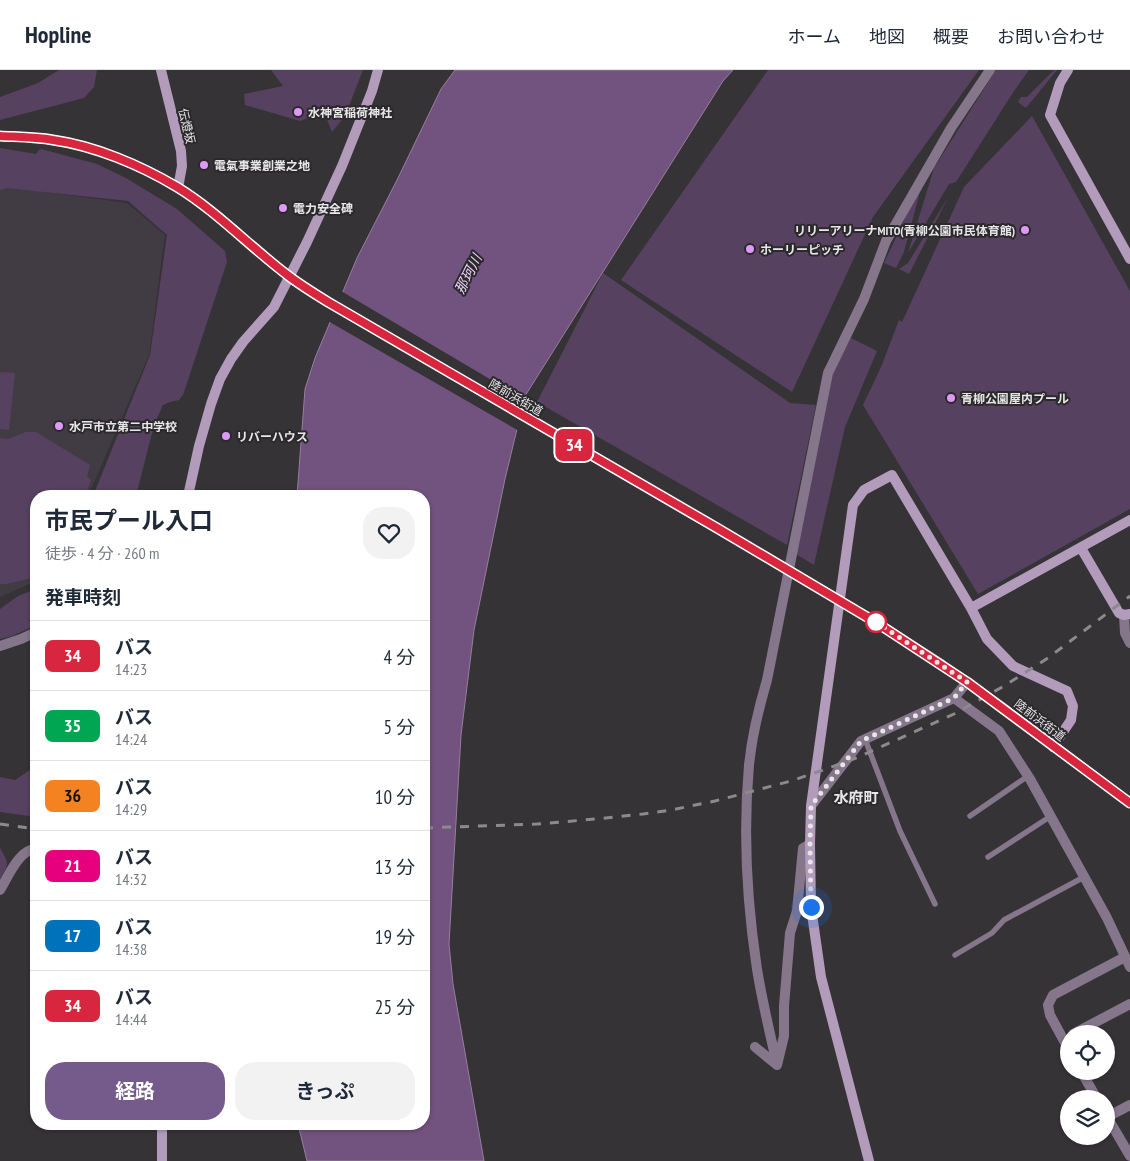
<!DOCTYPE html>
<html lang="ja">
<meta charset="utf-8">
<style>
body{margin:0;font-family:"PT Sans Narrow","Noto Sans JP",sans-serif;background:#f2f2f3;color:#1f2937;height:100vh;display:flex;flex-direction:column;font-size:19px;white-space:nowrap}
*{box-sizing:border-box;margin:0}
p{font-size:16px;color:#747a83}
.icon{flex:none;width:28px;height:28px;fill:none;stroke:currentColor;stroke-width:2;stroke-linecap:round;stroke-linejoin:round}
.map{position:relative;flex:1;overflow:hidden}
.side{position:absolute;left:30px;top:420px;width:400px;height:640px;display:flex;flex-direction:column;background:#fff;border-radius:20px;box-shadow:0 1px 4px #0004}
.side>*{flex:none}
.badge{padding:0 10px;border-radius:8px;font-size:18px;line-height:32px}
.tools{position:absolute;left:1060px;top:955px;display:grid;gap:10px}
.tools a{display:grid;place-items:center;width:55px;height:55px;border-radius:50%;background:#fff;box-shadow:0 1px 4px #0004;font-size:25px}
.you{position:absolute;width:25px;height:25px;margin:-12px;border:4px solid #fff;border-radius:50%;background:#1a73e8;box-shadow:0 0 0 8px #1a73e833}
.map>.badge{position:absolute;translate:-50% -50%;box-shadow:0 0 0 2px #fff}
h2{padding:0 15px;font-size:19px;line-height:45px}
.round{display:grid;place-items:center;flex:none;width:52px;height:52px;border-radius:20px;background:#f2f2f3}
.summary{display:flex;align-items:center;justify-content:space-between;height:85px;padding:0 15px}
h1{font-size:24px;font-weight:700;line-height:38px}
.action{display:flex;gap:10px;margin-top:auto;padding:10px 15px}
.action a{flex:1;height:58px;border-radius:20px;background:#745b8c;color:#fff;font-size:20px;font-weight:700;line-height:58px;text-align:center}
.action a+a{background:#f2f2f3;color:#1f2937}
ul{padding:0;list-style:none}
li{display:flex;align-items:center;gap:15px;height:70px;padding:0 15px;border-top:1px solid #e0e1e3}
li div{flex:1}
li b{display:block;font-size:19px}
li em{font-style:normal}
li .badge{min-width:55px;font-weight:700;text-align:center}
header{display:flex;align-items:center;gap:30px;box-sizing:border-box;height:70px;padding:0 25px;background:#fff;border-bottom:1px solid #e0e1e3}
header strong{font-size:24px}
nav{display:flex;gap:28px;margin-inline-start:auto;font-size:18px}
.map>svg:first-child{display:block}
.built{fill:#413c43}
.green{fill:#574160}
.water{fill:#72527e;stroke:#957f9e}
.pier{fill:#353336}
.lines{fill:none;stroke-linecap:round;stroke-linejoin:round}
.lane{stroke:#85768b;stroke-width:5.5}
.street{stroke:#85768b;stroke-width:10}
.secondary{stroke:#b29bbb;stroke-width:10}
.rail{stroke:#8c8a8c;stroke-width:3;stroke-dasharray:9 9;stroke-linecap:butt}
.secondary-bridge{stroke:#b29bbb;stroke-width:10}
.line-casing{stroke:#fff;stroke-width:11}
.line{stroke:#d7263d;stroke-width:8}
.walk{stroke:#e8e7e8;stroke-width:5;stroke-dasharray:0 9}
.poi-dot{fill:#dc99f5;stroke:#2b292c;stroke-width:2}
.stop-dot{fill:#fff;stroke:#d7263d;stroke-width:2.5}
.labels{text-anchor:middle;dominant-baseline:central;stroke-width:4;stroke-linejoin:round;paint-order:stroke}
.poi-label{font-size:12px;font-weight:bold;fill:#e8e7e8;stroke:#2b292c;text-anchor:start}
.street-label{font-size:12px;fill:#e8e7e8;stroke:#2b292c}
.water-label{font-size:14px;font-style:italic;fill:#efd1fb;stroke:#2b292c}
.quarter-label{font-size:15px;font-weight:bold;fill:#e8e7e8;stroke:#2b292c}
</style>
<header>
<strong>Hopline</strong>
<nav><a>ホーム</a><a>地図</a><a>概要</a><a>お問い合わせ</a></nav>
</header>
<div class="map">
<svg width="1130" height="1091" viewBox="0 0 1130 1091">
<rect width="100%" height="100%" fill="#353336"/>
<path class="built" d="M 0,113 L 53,123 L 127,133 L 165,165 L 149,285 L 88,426 L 36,426 L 36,511 L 0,527 Z"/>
<path class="green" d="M 59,0 L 97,0 L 94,17 L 84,28 L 0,50 L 0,27 L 38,13 Z
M 271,0 L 363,0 L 345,46 L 332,62 L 324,42 L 300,51 L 245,35 L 244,24 L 283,16 Z
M 768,0 L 979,0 L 873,147 L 792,322 L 621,210 Z
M 996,0 L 1029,0 L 1014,21 L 956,112 L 949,114 L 908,183 L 934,98 Z
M 1054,0 L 1057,0 L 1026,38 L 1018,32 L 1021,27 L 1027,27 Z
M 1032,46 L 1130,221 L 1130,439 L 978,524 L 863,335 L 881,297 L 899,250 L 902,252 L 964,117 Z
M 0,78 L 36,84 L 39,80 L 41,79 L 97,94 L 126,108 L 177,139 L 225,181 L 227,192 L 183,325 L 179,330 L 170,332 L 163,335 L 154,355 L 136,426 L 93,426 L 150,285 L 167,165 L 128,131 L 7,118 L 0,120 Z
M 922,114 L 904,182 L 896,198 L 884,193 L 906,146 Z
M 949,126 L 909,204 L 899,199 L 908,193 Z
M 603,203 L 790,333 L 816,335 L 787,475 L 537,332 Z
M 851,268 L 877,281 L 845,357 L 814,495 L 794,483 L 829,306 Z
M 0,302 L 15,303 L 9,360 L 0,359 Z
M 26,362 L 36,362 L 90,395 L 87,406 L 91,410 L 85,426 L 36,426 L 36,507 L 6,514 L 0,514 L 0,368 L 8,369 Z
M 36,519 L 36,555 L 12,566 L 0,569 L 0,539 L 18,526 Z
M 36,696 L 36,747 L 0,742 L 0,707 L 15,710 Z
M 0,778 C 9,793 9,794 0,809 Z"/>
<path class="water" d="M 455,0 L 733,0 L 723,11 L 525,326 L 505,409 L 474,560 L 461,665 L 449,874 L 453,914 L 484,1091 L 307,1091 L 298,1054 L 424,1054 L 424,426 L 297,426 L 305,319 L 315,288 L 357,188 L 397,110 L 441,19 Z"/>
<path class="pier" d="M 341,221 L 527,331 L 519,361 L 328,251 Z"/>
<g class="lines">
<path class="lane" d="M 865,669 L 900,761 L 935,834
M 970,746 L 1028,706
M 988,787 L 1051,746
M 955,885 L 992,863 L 1004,850 L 1084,807"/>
<path class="street" d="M 1124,545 L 1125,563 L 1130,573
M 0,576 L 21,569 L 36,562
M 954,628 L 999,661 L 1030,709 L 1107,848 L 1130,897
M 811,736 L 861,671 L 954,628 L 967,612
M 0,820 C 8,807 19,779 36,779
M 1073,964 L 1130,934
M 755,977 L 777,995 L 784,966 L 784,936 L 790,863 L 797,841 L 803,778 L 810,774
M 1069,980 L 1050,945 L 1048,935 L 1053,925 L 1125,887
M 777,995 C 770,963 762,931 757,899 C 747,833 743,762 749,695 C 752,666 759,637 767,610 L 828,303 L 864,229 L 886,171 L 951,58 L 990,0
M 1081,1001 L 1097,1029
M 1106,1045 L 1130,1086
M 1107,1047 L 1130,1035"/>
<path class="secondary" d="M 161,0 L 181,81 L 182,96 L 178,118
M 1068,0 L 1060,13 L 1050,45 L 1130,189
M 0,66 C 18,67 35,67 53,70 C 95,76 140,95 177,117 C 218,142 251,178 290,207 C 302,216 315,224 328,232
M 188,426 L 199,376 L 211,334 L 220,309 L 231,289 L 243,272 L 274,237 L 307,172 L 342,96 L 372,21 L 378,0
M 1081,478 L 1119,543 L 1124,545 L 1130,544
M 971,538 L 1130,450
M 941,594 L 1002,637 L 1130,733
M 162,1091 L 162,1054
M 869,1091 L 821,907 L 811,837 L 810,774 L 811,736 L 853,435 L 864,420 L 892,405 L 971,538 L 987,569 L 1013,596 L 1067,621 L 1073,636 L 1071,650 L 1053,677"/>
<path class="rail" d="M 0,754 L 36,759
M 424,758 L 537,754 L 596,749 L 643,744 L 671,740 L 715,731 L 791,711 L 826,699 L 856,688 L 954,644 L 1004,616 L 1048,588 L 1130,526"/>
<path class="secondary-bridge" d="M 328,232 L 812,514 L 877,553 L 941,594"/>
</g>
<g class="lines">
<defs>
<path id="line" d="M 0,66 C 18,67 35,67 53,70 C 95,76 140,95 177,117 C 218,142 251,178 290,207 C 302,216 315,224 328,232 L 717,458 L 877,553 L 967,612 L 1130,733"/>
</defs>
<use href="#line" class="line-casing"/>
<use href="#line" class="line"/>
<path class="walk" d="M 811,837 L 810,774 L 811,736 L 861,671 L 954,628 L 967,612 L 876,552"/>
</g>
<g class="poi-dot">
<circle cx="298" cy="42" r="5"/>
<circle cx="204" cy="95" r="5"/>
<circle cx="283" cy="138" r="5"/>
<circle cx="1025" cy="160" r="5"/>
<circle cx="750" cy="179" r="5"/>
<circle cx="951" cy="328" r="5"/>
<circle cx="59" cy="356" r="5"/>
<circle cx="226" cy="366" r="5"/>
</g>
<circle class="stop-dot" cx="876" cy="552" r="10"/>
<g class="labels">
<g class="poi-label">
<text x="308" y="42">水神宮稲荷神社</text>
<text x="214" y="95">電氣事業創業之地</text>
<text x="293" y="138">電力安全碑</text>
<text x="1015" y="160" text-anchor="end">リリーアリーナMITO(青柳公園市民体育館)</text>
<text x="760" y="179">ホーリーピッチ</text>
<text x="961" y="328">青柳公園屋内プール</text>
<text x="69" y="356">水戸市立第二中学校</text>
<text x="236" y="366">リバーハウス</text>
</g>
<g class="street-label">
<text transform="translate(187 56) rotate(77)">伝燈坂</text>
<text transform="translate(516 327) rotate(30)">陸前浜街道</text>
<text transform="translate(1040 650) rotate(37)">陸前浜街道</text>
</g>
<g class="water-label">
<text transform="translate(468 204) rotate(-63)">那珂川</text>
</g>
<g class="quarter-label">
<text x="856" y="727">水府町</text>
</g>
</g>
</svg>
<div class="tools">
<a><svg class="icon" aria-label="locate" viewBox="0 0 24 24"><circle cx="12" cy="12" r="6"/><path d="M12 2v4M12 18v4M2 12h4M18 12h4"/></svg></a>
<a><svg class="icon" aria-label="layers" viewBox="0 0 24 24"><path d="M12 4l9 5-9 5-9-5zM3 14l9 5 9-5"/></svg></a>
</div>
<div class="you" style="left:811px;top:837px"></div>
<b class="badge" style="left:574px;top:375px;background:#d7263d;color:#fff">34</b>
<section class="side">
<div class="summary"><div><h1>市民プール入口</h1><p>徒歩 · 4 分 · 260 m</p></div><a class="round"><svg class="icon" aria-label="heart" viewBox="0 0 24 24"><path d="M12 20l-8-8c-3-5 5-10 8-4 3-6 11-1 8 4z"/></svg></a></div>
<h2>発車時刻</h2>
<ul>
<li><span class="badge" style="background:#d7263d;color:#fff">34</span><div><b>バス</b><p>14:23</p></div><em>4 分</em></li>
<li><span class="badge" style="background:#00a651;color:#fff">35</span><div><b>バス</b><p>14:24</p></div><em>5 分</em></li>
<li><span class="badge" style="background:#f58220;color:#111">36</span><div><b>バス</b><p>14:29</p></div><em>10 分</em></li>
<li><span class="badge" style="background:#e6007e;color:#fff">21</span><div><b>バス</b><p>14:32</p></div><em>13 分</em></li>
<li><span class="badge" style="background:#0072bc;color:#fff">17</span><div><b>バス</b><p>14:38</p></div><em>19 分</em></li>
<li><span class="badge" style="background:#d7263d;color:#fff">34</span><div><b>バス</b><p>14:44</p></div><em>25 分</em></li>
</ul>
<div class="action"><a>経路</a><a>きっぷ</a></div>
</section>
</div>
